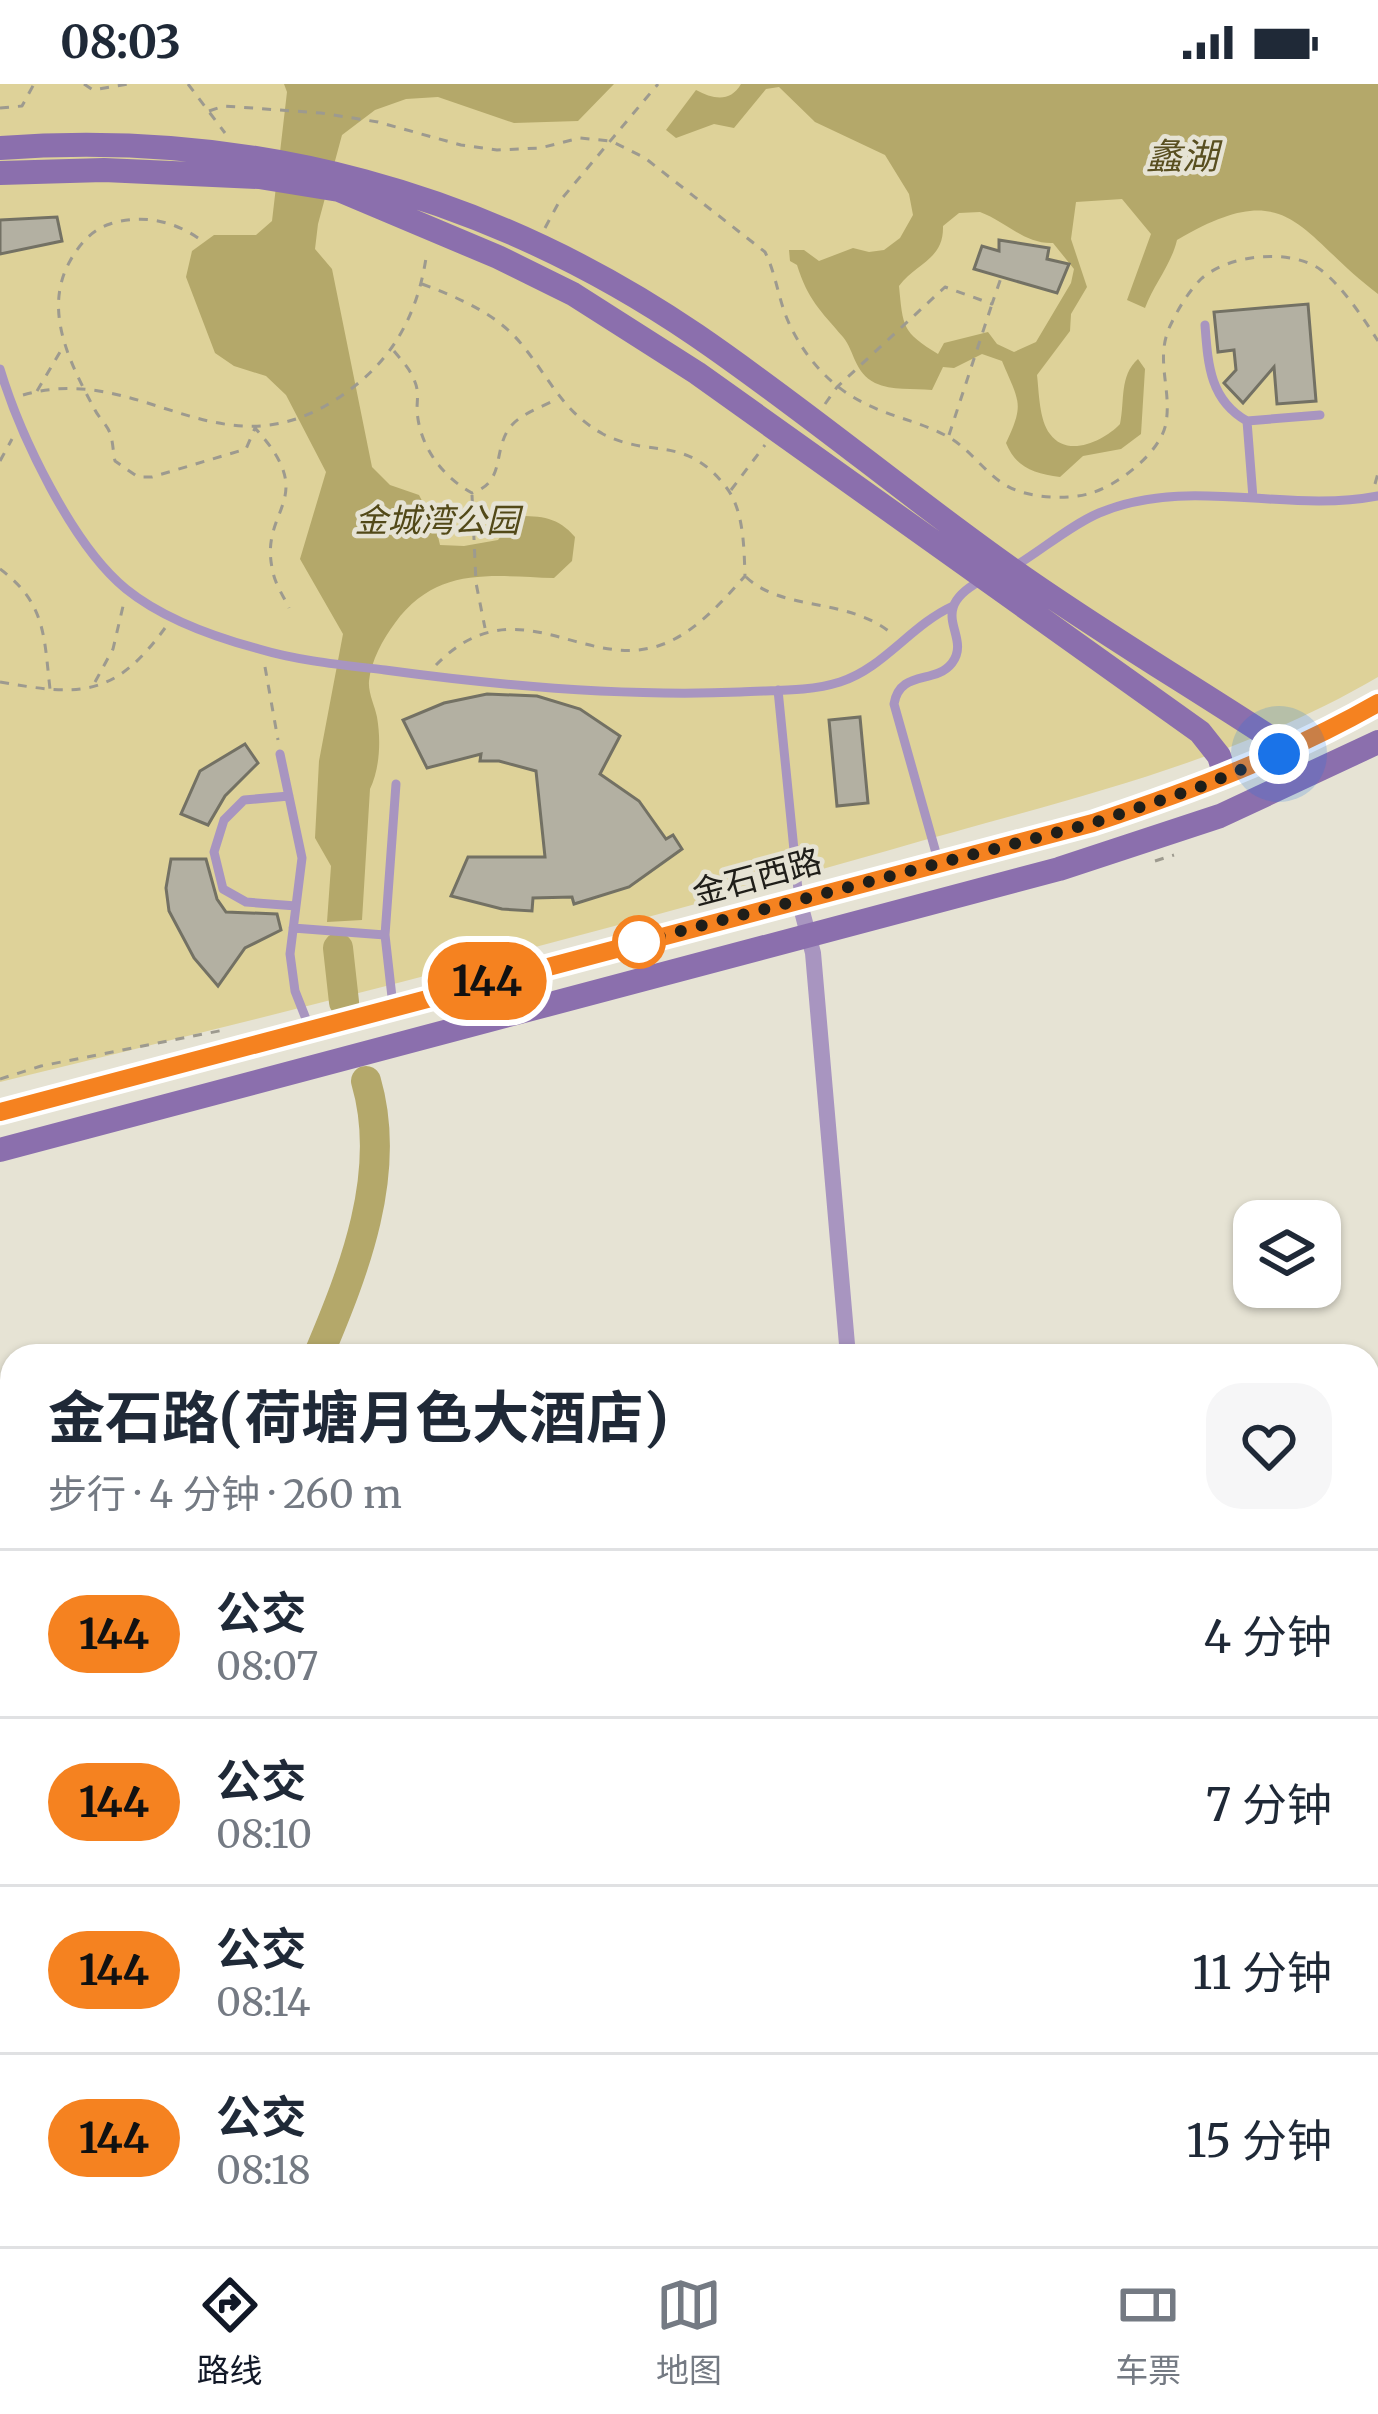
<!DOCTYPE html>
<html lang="zh">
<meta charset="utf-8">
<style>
body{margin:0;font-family:Merriweather,"Noto Sans SC",serif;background:#f6f6f7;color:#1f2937;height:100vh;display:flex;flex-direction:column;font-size:45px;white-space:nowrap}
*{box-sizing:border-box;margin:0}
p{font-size:39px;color:#747a83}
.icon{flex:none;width:66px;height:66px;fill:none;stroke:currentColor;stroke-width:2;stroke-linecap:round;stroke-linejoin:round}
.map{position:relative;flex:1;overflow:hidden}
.side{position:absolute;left:0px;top:1260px;width:1380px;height:903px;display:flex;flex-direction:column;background:#fff;border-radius:36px 36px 0 0;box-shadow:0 3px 9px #0004}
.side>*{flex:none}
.badge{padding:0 24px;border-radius:39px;font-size:42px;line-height:78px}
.fabs{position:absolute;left:1233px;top:1116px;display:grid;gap:24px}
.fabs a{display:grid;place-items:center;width:108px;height:108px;border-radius:24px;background:#fff;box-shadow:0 3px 9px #0004;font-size:60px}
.you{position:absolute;width:60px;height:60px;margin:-30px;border:9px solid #fff;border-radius:50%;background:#1a73e8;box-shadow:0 0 0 18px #1a73e833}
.map>.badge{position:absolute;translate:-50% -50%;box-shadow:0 0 0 6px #fff}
.round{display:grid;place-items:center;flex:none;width:126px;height:126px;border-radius:36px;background:#f6f6f7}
.head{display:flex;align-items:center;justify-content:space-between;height:204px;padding:0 48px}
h1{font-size:57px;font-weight:700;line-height:90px}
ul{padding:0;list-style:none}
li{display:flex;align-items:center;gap:36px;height:168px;padding:0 48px;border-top:3px solid #e0e1e3}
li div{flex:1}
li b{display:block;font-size:45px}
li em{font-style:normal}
li .badge{min-width:132px;font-weight:700;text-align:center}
.status{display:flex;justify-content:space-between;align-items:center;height:84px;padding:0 60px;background:#fff;direction:ltr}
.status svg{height:33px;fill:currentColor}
.menu{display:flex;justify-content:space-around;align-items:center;height:168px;border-top:3px solid #e0e1e3;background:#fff;font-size:33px;color:#747a83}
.menu a{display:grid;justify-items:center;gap:6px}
.menu .active{color:#111827}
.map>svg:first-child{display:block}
.green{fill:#ded299}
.water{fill:#b4a86a;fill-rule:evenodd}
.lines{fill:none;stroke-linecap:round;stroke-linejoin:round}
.stream{stroke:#b4a86a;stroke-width:4.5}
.river{stroke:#b4a86a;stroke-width:30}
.building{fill:#b3b0a2;stroke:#737164;stroke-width:3}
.path{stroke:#9d9a8f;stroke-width:3;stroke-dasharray:9 9;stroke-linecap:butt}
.service{stroke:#a895c0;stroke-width:9}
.minor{stroke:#a895c0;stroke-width:16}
.tertiary{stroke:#a895c0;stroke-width:21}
.secondary{stroke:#8b6fad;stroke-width:24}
.line-casing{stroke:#fff;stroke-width:27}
.line{stroke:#f58220;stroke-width:18}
.walk{stroke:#1f1e19;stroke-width:12;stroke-dasharray:0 21.6}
.stop-dot{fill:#fff;stroke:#f58220;stroke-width:6}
.labels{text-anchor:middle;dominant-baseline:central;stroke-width:9;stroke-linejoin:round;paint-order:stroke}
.park-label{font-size:33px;font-style:italic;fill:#524918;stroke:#e6e3d4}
.street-label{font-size:33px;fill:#1f1e19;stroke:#e6e3d4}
.water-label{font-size:36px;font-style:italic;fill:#594f20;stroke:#e6e3d4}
</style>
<div class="status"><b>08:03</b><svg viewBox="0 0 49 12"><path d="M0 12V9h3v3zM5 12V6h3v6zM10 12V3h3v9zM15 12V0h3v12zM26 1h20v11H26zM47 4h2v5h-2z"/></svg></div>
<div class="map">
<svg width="1378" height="2162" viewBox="0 0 1378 2162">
<rect width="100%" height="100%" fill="#e6e3d4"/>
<path class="green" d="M 0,0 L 1378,0 L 1378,593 C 1228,681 1056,718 890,766 C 595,850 298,926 0,998 Z"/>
<path class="water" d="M 284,0 L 614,0 L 578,37 L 514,39 L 438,13 L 406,15 L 375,26 L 342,51 L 318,140 L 315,165 L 332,185 L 372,383 L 390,401 L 419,411 L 436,444 L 440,461 L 464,462 L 498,456 L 516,432 C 542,432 558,433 575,453 L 572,477 L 554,494 C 490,492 437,482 395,539 C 383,555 371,577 369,597 C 368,609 375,622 377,633 C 381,656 380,684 370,705 L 362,836 L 327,838 L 331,782 L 315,754 L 319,677 L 343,550 L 300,475 L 326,388 L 286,311 L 266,292 L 234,282 L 215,269 L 186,193 L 192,167 L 214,151 L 256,151 L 272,137 L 287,8 Z
M 741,0 L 1378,0 L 1378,210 C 1297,149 1291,89 1177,156 C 1171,181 1154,200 1145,224 L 1127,216 L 1151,150 L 1122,115 L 1076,118 L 1071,155 L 1087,203 L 1071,230 L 1070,247 L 1037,291 C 1039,307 1039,336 1050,350 C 1068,375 1105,356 1120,340 C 1125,317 1119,292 1138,275 L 1145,285 L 1141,350 L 1121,365 L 1083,372 L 1060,393 C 1034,389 1016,384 1006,359 C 1025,319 1019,318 1002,277 L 982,270 L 954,284 L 943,283 L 932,306 C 913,304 892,307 875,299 C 854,288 855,268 843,253 C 820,226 808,216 797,181 L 790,177 L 789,166 L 804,166 L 819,177 L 853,164 L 869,168 L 884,166 L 900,154 L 913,131 L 909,110 L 885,71 L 815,38 L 779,3 L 766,5 L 734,44 L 714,40 L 676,54 L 666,46 L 696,6 C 713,15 730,19 741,0 ZM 980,128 C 1007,138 1024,160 1053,159 L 1074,185 L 1071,199 L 1036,258 L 1014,268 L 997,260 L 988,248 L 944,259 L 938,270 C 902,248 903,243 899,202 C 917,178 944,176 943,142 L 959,129 Z"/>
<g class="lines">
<path class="stream" d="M 1368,1674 L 1378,1674
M 1060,2162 L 1064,2151"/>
<path class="river" d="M 338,864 L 344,918
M 318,1272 C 354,1187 393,1089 366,997"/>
</g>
<path class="building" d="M 57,133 L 62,157 L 0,170 L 0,136 Z
M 999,156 L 1049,164 L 1047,175 L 1069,180 L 1057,209 L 974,185 L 982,162 L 999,167 Z
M 1308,220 L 1316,317 L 1277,320 L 1274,283 L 1243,319 L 1224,299 L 1236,286 L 1234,266 L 1218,268 L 1214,228 Z
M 487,610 L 537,612 L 580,625 L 620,652 L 600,690 L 639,717 L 666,755 L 673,751 L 682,765 L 629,803 L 574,820 L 572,813 L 533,814 L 532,827 L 502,825 L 451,812 L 468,773 L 545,773 L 536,687 L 499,677 L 480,677 L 481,670 L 427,684 L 403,636 L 444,619 Z
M 860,633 L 868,719 L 837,722 L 829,636 Z
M 245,660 L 258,679 L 225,712 L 208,741 L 181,730 L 200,687 Z
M 171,775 L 206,775 L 217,815 L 226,828 L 277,830 L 281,846 L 245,864 L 218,902 L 194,874 L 169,827 L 166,804 Z"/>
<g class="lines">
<path class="path" d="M 84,0 L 93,6 L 128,0
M 188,0 L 225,49
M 0,24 L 22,22 L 34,0
M 209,27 L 224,22 L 321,29 L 378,38 L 461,61 L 497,66 L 540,64 L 580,54 L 611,57 L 645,74 L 765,168 C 776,190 778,214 788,237 C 804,273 831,304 868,321 C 895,334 925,339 952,355 C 972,368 987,391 1007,402 C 1028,414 1065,416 1088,410 C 1116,403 1161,369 1166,339 C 1172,304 1154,274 1171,240 C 1178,225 1189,207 1201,195 C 1229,170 1291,164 1321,186 C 1342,202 1364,235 1378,257
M 545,144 L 559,118 L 658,0
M 198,154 C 172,136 140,130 110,140 C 91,146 79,161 70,177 C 42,227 71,281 95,326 C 99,334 107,341 110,349 C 113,357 113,368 115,377 L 138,393 L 152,393 L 246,365 L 255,344 C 322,417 257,424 273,488 C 275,500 284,513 289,524
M 422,200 C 459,214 498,230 523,262 C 550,295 563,328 603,350 C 652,375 685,350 726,403 C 744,426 744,464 745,492 C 721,519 693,551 658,562 C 581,586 515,500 436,581
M 394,267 C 402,277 411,286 415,298 C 419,308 417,316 417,326 C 419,361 441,392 472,409 C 505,398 493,370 508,346 C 517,331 542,323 557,315
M 37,307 L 63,263
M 23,311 C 148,275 226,405 356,301 C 399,267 420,221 427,167
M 825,320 L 837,303 L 945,203 L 992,220 L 1001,194
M 949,351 L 992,220
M 0,377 L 12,355
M 1375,400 L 1378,389
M 731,406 L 765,361
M 472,411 L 476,499 L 485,544
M 0,485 C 46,519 44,553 50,605
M 746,493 C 783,528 847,513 891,549
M 265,583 L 278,656
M 0,598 C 80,612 114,614 165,544
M 95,598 L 113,565 L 124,518
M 1155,777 L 1174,771
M 0,995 L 41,982 L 224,946"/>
<path class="service" d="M 1205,241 C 1208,281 1210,316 1247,337
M 0,285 C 20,351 72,461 126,505 C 163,535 214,553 259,565 C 299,577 343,581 385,586 C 502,602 622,613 740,608 C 774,606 808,608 840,598 C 884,584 911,541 953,522
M 1253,414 L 1247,337 L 1320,331
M 1012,484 C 1041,467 1069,442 1099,429 C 1189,391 1285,430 1378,412
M 778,606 L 799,816
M 280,670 L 302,774 L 290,870 L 295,907 L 310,945
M 289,712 L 244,716 L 224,736 L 214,768 L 223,805 L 246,818 L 296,822
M 938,776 L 894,620 C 900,585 935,601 952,579 C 973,551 924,528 980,497
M 293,844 L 385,851
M 393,922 L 385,851 L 396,700"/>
<path class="minor" d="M 799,816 L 813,869 L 848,1272
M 1368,1978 L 1378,1977
M 1368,2068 L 1378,2067
M 1368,2134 L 1378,2134
M 1088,2156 L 1157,2151
M 1237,2162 L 1238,2151"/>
<path class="tertiary" d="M 1368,1844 L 1378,1840
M 1368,1860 L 1378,1856
M 0,2127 L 12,2132"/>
<path class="secondary" d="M 0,64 C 251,45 487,109 696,251 C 803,324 904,409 1010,484 C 1093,543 1182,596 1268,652 L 1279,670
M 0,89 L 104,86 L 259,93 L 339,106 L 498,173 L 573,210 L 697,289 L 1200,648 L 1219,672 L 1225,692
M 0,1028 L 1093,739 C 1192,706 1287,671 1378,619
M 0,1066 L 1059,785 L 1220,732 L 1378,658"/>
</g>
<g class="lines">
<defs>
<path id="line" d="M 0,1028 L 1093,739 C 1192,706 1287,671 1378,619"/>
</defs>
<use href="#line" class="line-casing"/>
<use href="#line" class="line"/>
<path class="walk" d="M 639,858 L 1093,739 L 1197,704 L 1279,670"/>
</g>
<circle class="stop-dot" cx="639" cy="858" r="24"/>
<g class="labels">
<g class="park-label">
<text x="437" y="436">金城湾公园</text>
</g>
<g class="street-label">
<text transform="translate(757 793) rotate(-15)">金石西路</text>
</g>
<g class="water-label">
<text x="1182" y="72">蠡湖</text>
</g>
</g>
</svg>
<div class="fabs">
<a><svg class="icon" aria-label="layers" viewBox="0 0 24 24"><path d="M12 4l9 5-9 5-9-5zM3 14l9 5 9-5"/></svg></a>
</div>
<div class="you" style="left:1279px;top:670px"></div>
<b class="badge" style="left:487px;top:897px;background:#f58220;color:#111">144</b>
<section class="side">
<div class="head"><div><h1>金石路(荷塘月色大酒店)</h1><p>步行 · 4 分钟 · 260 m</p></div><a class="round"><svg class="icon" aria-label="heart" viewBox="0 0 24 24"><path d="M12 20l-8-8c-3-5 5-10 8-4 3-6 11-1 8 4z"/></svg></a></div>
<ul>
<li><span class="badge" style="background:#f58220;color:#111">144</span><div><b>公交</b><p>08:07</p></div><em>4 分钟</em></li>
<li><span class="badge" style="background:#f58220;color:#111">144</span><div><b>公交</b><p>08:10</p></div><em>7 分钟</em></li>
<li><span class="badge" style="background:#f58220;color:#111">144</span><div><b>公交</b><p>08:14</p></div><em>11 分钟</em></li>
<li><span class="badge" style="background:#f58220;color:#111">144</span><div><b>公交</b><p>08:18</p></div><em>15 分钟</em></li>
</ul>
</section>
</div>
<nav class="menu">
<a class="active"><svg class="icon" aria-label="directions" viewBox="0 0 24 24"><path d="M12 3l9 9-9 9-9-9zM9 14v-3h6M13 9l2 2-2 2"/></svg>路线</a>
<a><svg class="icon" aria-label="map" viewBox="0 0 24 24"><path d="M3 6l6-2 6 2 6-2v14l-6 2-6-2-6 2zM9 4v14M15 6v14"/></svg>地图</a>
<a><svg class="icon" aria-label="tickets" viewBox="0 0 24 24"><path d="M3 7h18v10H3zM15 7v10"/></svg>车票</a>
</nav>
